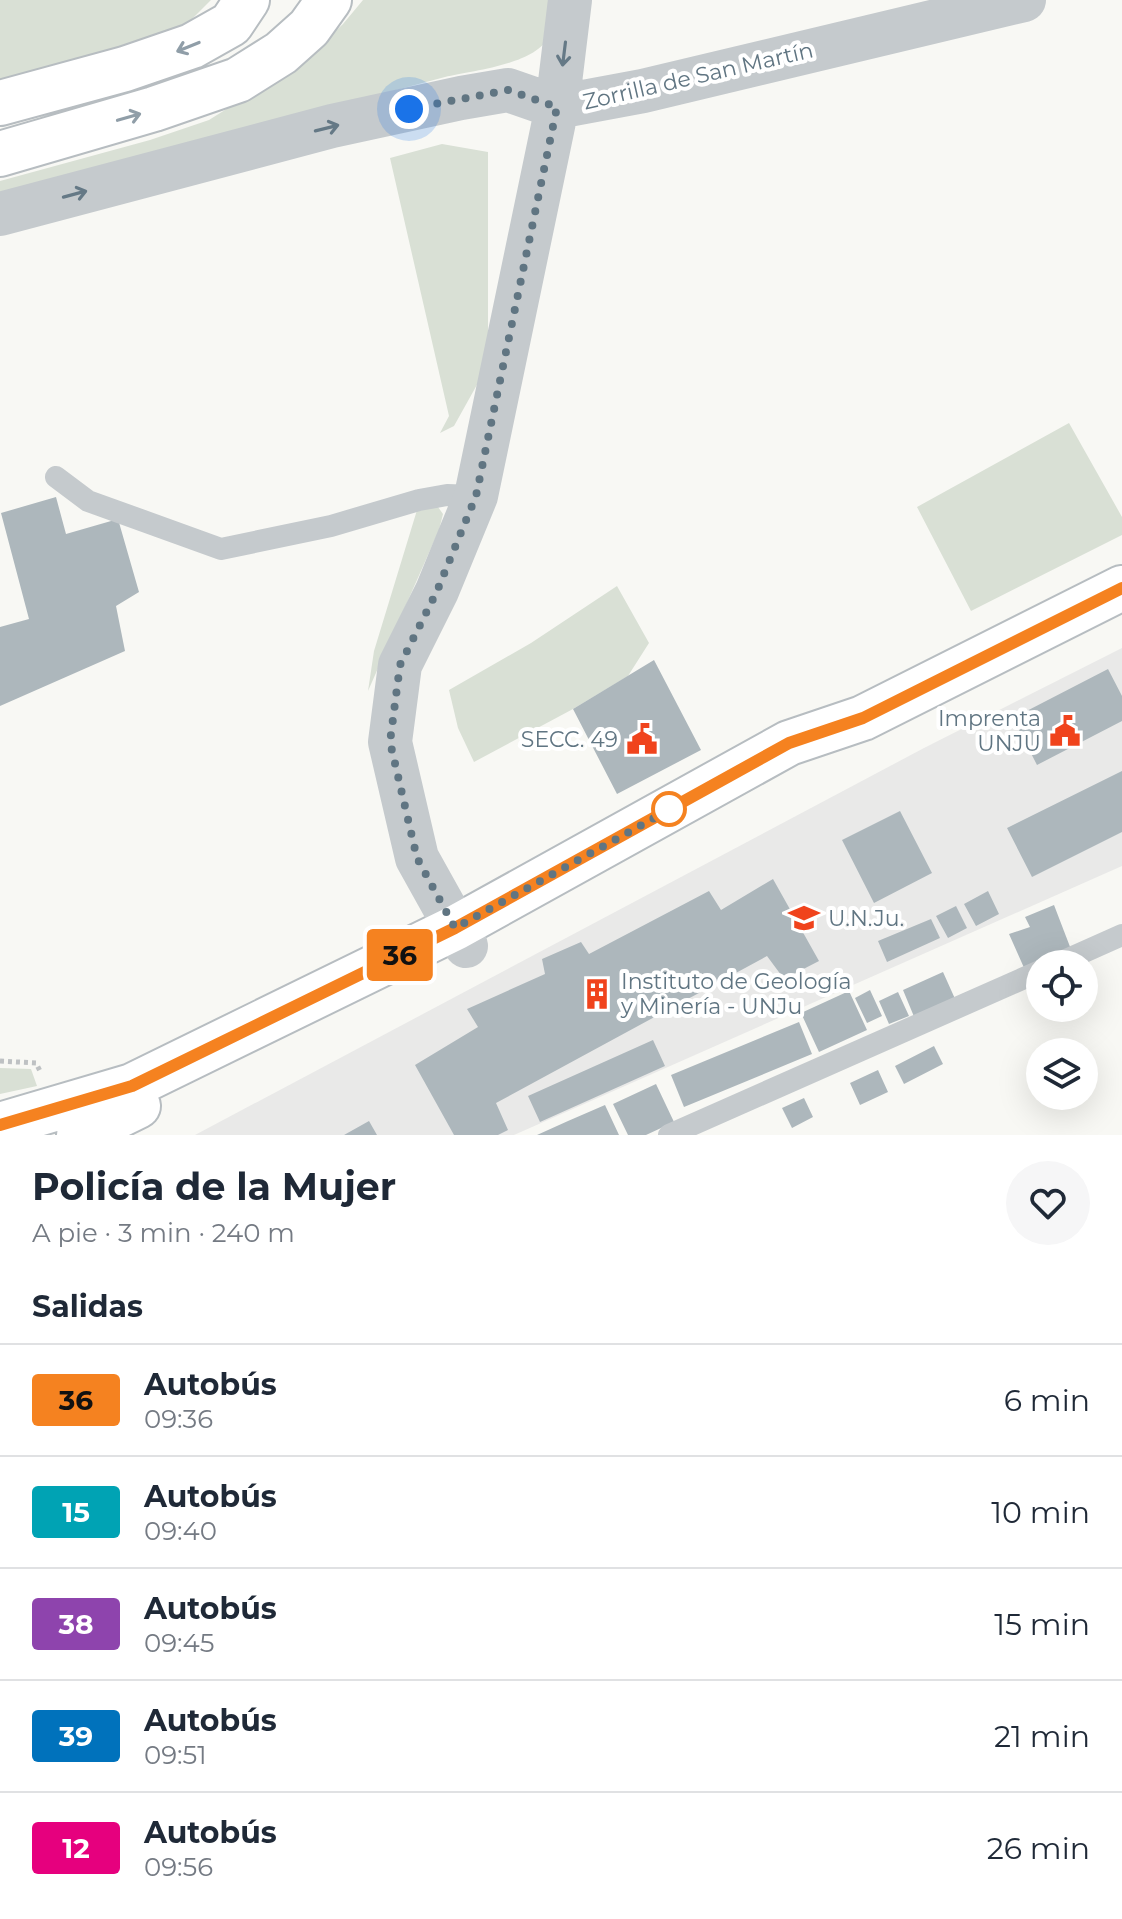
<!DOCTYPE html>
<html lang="es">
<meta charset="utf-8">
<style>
body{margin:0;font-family:Montserrat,sans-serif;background:#f6f6f7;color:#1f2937;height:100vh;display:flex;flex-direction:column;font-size:30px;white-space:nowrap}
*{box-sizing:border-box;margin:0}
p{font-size:26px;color:#747a83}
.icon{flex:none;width:44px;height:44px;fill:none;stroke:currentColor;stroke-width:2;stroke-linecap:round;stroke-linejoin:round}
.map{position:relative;height:1135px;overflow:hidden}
.panel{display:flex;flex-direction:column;background:#fff;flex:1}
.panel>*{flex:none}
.badge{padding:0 16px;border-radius:6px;font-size:28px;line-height:52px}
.fabs{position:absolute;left:1026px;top:950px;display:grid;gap:16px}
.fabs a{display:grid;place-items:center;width:72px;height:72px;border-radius:50%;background:#fff;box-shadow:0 8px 32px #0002;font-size:40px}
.you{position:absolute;width:40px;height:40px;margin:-20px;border:6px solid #fff;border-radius:50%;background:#1a73e8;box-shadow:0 0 0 12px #1a73e833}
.map>.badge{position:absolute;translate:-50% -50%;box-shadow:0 0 0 4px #fff}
h2{padding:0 32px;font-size:30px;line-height:72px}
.round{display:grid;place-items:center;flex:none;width:84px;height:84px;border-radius:42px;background:#f6f6f7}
.headline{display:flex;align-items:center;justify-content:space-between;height:136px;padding:0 32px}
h1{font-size:38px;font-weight:700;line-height:60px}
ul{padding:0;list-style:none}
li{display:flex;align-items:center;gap:24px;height:112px;padding:0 32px;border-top:2px solid #e0e1e3}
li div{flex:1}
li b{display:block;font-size:30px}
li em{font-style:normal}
li .badge{min-width:88px;font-weight:700;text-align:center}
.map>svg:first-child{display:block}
.built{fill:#e9e9e8}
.green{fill:#d9e0d5}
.building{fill:#adb7bc}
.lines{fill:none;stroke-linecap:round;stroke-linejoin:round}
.secondary-casing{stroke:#b7bdc1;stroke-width:48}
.path{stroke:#bec1c3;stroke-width:5;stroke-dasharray:4 4;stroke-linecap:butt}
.lane{stroke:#c5cacd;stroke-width:22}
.street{stroke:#c5cacd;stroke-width:44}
.secondary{stroke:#fff;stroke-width:44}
.oneway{stroke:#909ea8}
.oneway2{stroke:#657986}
.line-casing{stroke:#fff;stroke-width:18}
.line{stroke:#f58220;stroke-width:12}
.walk{stroke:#607582;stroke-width:8;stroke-dasharray:0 14.4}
.stop-dot{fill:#fff;stroke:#f58220;stroke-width:4}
.labels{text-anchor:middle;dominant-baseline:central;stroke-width:8;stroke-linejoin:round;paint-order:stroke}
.street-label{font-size:22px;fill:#607582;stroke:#fff}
.poi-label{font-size:22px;fill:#607582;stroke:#fff;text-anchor:end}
</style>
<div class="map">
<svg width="1122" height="1135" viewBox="0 0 1122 1135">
<rect width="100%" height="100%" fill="#f8f8f4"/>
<path class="built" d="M 1122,648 L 1122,866 L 514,1135 L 195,1135 L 924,748 Z"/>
<path class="green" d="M 0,0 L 211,0 L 192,19 L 173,32 L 130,46 L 0,80 Z
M 363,0 L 557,0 C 554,12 553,26 548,37 C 537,64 471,71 445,77 L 0,195 L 0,181 L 150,140 L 209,120 L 306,59 L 343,24 Z
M 442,144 L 488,152 L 488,365 L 454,426 L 440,433 L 449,416 L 390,158 Z
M 1069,423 L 1122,517 L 1122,535 L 971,611 L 917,507 Z
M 421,497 L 438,507 L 443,514 L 439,530 L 368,691 L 374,651 Z
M 617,586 L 649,643 L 628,676 L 573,709 L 474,762 L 458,728 L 449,690 L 531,643 Z
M 0,1068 L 31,1069 L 37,1086 L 0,1094 Z"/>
<path class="building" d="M 56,497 L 66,534 L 118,519 L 139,592 L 116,606 L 125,651 L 0,706 L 0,627 L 29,619 L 1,513 Z
M 654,660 L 701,750 L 617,794 L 573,709 Z
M 1108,669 L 1122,696 L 1122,721 L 1037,765 L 1013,718 Z
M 1122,771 L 1122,832 L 1032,877 L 1007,828 Z
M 900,811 L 932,873 L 874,903 L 842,840 Z
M 773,879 L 819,961 L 784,979 L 767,956 L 496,1103 L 508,1130 L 498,1135 L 454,1135 L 415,1065 L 478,1027 L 467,1009 L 545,974 L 542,959 L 581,942 L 589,954 L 709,891 L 721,910 Z
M 988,891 L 999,914 L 976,926 L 964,904 Z
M 1054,905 L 1072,952 L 1025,970 L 1009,934 L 1030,927 L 1025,917 Z
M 956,906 L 967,928 L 948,938 L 936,916 Z
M 931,919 L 940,938 L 887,962 L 878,941 Z
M 943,972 L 956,1001 L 915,1019 L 903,990 Z
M 870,990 L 882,1016 L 867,1023 L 855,998 Z
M 849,991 L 867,1030 L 819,1052 L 801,1013 Z
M 898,992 L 909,1016 L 889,1024 L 879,1001 Z
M 799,1022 L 812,1054 L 684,1107 L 671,1075 Z
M 653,1040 L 665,1066 L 540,1122 L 528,1096 Z
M 934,1046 L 943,1064 L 904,1084 L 895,1066 Z
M 878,1070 L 888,1092 L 860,1105 L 850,1083 Z
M 656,1084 L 674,1122 L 646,1135 L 628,1135 L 613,1104 Z
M 804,1098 L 813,1117 L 792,1128 L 782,1108 Z
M 605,1105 L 619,1135 L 537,1135 L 568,1121 Z
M 369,1121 L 377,1135 L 344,1135 Z"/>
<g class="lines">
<defs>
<path id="secondary" d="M 0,103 L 125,69 L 192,46 L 231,24 L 247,0
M 0,154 L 154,109 L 238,80 L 281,53 L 309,28 L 329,0
M 0,1125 L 132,1086 L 455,928 L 789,743 L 863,718 L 1122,588
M 79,1135 L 138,1106"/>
</defs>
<use href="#secondary" class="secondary-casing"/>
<path class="path" d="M 0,1061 L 36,1063 L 41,1073"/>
<path class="lane" d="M 56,477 L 88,501 L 221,549 L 331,526 L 419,500 L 447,495 L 476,496
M 1057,964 L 1122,935
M 669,1135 L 1040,971"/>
<path class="street" d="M 0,214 L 332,126 L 461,98 L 508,90 L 557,107 L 643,91 L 1024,0
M 466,946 L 417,858 L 390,742 L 400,665 L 437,591 L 476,496 L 557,107 L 570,0"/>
<use href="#secondary" class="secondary"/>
</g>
<defs><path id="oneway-shaft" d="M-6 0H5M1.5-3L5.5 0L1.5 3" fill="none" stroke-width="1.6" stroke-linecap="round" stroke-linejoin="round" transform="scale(2)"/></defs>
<g class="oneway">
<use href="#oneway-shaft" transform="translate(188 47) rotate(158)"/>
<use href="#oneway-shaft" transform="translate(129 117) rotate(-16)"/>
</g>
<g class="oneway2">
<use href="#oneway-shaft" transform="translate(564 54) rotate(97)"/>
<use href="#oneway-shaft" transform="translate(327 128) rotate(-14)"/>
<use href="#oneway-shaft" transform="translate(75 194) rotate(-15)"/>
</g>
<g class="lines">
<defs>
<path id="line" d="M 0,1125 L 132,1086 L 455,928 L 789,743 L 863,718 L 1122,588"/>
</defs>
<use href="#line" class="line-casing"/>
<use href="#line" class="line"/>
<path class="walk" d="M 409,109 L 508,90 L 557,107 L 476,496 L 437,591 L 400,665 L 390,742 L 417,858 L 455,928 L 678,805 L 669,809"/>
</g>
<defs>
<symbol id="civic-bare" viewBox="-9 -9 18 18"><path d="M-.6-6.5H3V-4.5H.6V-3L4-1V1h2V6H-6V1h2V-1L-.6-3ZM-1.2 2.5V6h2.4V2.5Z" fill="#f0431c" stroke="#fff" stroke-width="2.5" paint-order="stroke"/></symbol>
<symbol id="university-bare" viewBox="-9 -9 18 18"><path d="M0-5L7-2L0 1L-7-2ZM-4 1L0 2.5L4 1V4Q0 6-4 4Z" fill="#f0431c" stroke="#fff" stroke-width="2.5" paint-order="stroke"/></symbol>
<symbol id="building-bare" viewBox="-9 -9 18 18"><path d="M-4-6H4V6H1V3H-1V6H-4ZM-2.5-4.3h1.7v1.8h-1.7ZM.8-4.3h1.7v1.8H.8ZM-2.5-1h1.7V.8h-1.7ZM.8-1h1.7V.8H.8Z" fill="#f0431c" stroke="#fff" stroke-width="2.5" paint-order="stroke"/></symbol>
</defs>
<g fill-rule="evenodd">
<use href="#civic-bare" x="1043" y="709" width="44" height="44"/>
<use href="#civic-bare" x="620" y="717" width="44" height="44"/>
<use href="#university-bare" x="782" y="896" width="44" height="44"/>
<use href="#building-bare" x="575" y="972" width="44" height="44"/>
</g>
<circle class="stop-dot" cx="669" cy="809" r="16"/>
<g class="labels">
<g class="street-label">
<text transform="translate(698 76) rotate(-13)">Zorrilla de San Martín</text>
</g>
<g class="poi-label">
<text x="1041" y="718">Imprenta<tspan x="1041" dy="25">UNJU</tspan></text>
<text x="618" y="739">SECC. 49</text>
<text x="828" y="918" text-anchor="start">U.N.Ju.</text>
<text x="621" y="981" text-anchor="start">Instituto de Geología<tspan x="621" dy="25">y Minería - UNJu</tspan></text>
</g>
</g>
</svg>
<div class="fabs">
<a><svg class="icon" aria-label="locate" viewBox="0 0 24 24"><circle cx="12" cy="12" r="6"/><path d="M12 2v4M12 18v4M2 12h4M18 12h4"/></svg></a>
<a><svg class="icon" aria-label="layers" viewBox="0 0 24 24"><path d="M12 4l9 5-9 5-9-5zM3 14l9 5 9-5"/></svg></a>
</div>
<div class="you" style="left:409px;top:109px"></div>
<b class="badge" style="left:400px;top:955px;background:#f58220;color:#111">36</b>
</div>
<section class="panel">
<div class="headline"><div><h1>Policía de la Mujer</h1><p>A pie · 3 min · 240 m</p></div><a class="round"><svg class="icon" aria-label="heart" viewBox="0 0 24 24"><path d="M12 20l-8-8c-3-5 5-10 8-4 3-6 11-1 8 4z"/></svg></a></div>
<h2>Salidas</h2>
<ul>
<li><span class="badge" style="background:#f58220;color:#111">36</span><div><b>Autobús</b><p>09:36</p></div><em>6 min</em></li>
<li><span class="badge" style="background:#00a3b4;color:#fff">15</span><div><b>Autobús</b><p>09:40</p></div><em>10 min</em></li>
<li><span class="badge" style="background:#8e44ad;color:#fff">38</span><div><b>Autobús</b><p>09:45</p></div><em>15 min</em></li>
<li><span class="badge" style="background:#0072bc;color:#fff">39</span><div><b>Autobús</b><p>09:51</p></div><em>21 min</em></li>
<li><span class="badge" style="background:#e6007e;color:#fff">12</span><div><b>Autobús</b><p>09:56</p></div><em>26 min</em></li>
</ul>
</section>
